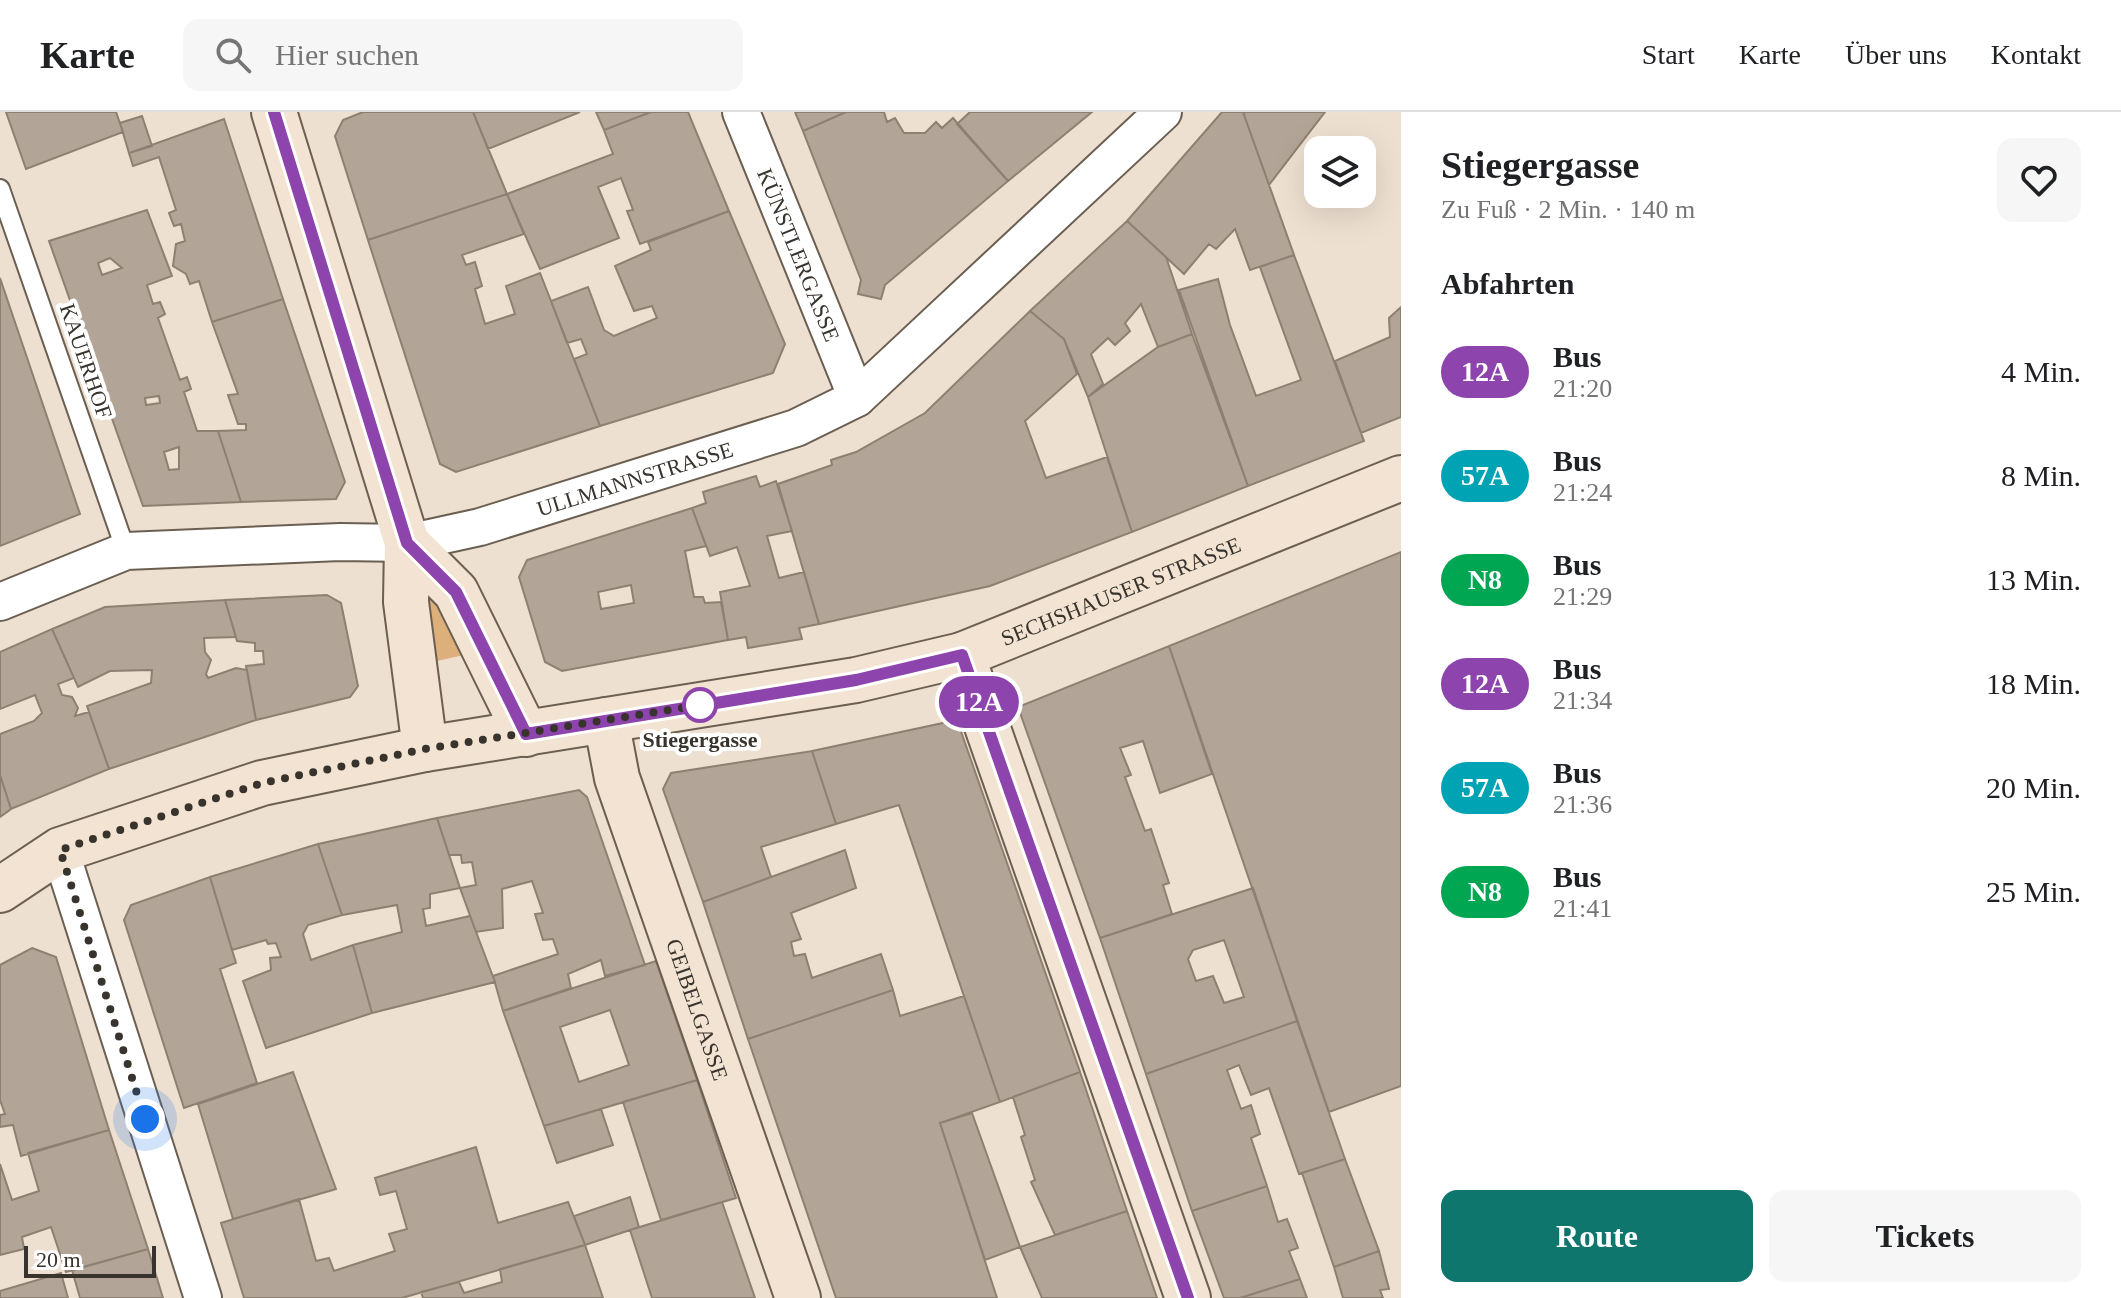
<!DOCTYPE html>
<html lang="de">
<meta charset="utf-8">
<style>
body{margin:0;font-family:"Times New Roman",serif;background:#f6f6f6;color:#202124;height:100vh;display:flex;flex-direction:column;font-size:30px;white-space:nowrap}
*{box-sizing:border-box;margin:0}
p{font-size:26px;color:#757577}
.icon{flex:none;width:44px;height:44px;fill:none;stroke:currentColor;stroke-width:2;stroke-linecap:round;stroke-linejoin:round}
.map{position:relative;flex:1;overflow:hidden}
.sheet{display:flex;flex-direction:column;background:#fff;width:720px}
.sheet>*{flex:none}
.badge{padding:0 16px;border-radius:26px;font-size:28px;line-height:52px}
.controls{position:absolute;left:1304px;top:24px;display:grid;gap:16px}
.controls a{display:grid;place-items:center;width:72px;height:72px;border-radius:16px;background:#fff;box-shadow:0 8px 32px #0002;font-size:40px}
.scale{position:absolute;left:24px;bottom:20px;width:132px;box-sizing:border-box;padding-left:8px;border:4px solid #38332d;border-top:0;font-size:22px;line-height:28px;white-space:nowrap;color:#38332d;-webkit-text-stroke:6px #fff;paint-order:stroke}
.you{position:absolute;width:40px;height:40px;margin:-20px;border:6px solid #fff;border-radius:50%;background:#1a73e8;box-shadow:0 0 0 12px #1a73e833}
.map>.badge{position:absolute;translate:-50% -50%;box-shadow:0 0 0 4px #fff}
h2{padding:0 40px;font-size:30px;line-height:72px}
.round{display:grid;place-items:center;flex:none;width:84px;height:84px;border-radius:16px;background:#f6f6f6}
.head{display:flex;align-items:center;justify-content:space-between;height:136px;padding:0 40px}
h1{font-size:38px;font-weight:800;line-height:60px}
.cta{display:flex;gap:16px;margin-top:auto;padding:16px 40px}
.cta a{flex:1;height:92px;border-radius:16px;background:#0f766e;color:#fff;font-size:32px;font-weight:800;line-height:92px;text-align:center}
.cta a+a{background:#f6f6f6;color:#202124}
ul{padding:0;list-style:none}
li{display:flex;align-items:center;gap:24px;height:104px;padding:0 40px}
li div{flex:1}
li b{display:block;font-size:30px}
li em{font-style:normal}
li .badge{min-width:88px;font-weight:700;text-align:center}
header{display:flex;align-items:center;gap:48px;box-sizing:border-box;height:112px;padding:0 40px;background:#fff;border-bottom:2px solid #e0e0e0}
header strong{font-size:38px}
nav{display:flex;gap:44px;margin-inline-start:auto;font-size:28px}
.search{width:560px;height:72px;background:#f6f6f6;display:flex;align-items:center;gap:20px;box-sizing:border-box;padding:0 28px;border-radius:16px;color:#757577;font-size:30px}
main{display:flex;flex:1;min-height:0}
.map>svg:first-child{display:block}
.green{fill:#ddaf7b}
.building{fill:#b2a597;stroke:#8d8072;stroke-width:2;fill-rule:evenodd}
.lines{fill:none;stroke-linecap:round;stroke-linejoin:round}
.lane-casing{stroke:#6b5f52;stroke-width:22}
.street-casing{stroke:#6b5f52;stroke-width:40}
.secondary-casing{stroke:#6b5f52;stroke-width:48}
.lane{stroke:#fff;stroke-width:18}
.street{stroke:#fff;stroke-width:36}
.secondary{stroke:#f2e3d2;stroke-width:44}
.line-casing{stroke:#fff;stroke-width:18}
.line{stroke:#8e44ad;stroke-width:12}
.walk{stroke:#38332d;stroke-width:8;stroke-dasharray:0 14.4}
.stop-dot{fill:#fff;stroke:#8e44ad;stroke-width:4}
.labels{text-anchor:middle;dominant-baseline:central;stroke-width:8;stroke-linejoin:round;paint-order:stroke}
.street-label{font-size:22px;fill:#38332d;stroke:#fff}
.stop-label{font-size:22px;font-weight:bold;fill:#38332d;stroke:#fff}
</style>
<header>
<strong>Karte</strong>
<div class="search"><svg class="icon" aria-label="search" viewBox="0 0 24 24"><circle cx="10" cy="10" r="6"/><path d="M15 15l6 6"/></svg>Hier suchen</div>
<nav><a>Start</a><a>Karte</a><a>Über uns</a><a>Kontakt</a></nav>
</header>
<main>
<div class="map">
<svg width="1401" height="1186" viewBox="0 0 1401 1186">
<rect width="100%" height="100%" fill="#eee0d1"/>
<path class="green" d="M 429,486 L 435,486 L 464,543 L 437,549 Z"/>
<path class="building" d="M 6,0 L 116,0 L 123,20 L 26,57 Z
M 363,0 L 473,0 L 507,82 L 368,128 L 335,24 L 343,8 Z
M 473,0 L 580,0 L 488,37 Z
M 596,0 L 651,0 L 604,18 Z
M 651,0 L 688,0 L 729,99 L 640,132 L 627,99 L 633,98 L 621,66 L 598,75 L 619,126 L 540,157 L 507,82 L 613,42 L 604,18 Z
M 795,0 L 846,0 L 803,19 Z
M 846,0 L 884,0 L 887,10 L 895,6 L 904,21 L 925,21 L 936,10 L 942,16 L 953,6 L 1008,69 L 885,173 L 881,187 L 858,182 L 861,168 L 803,19 Z
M 970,0 L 1092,0 L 1008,69 L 957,12 Z
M 1222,0 L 1243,0 L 1294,143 L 1250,158 L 1235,117 L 1216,137 L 1209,132 L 1184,162 L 1127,109 Z
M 1243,0 L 1325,0 L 1269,73 Z
M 142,4 L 152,34 L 129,41 L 120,11 Z
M 224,7 L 283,187 L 212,210 L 199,169 L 190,172 L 186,162 L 173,154 L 176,132 L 185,129 L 181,112 L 174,114 L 169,101 L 176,98 L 159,45 L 133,54 L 129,41 Z
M 507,82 L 524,122 L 462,143 L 466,153 L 475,150 L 482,174 L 475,177 L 485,212 L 515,202 L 506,174 L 540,161 L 600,314 L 456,360 L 440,352 L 368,128 Z
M 147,98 L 172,164 L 147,173 L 153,192 L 160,190 L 165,202 L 158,206 L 180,268 L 187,265 L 191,277 L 184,280 L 197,319 L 218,319 L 241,390 L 143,394 L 49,129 ZM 110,146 L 122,156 L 102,163 L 98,151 ZM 159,284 L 160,291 L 146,293 L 145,286 ZM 179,335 L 179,357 L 169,358 L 164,340 Z
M 729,99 L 785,232 L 773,261 L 600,314 L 574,247 L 587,242 L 581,227 L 567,231 L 551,189 L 588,175 L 604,218 L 614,224 L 657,206 L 652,194 L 634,199 L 615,154 L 651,138 L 648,130 Z
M 1127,109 L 1166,145 L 1192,222 L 1158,235 L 1141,192 L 1125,211 L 1130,219 L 1115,233 L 1108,226 L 1091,242 L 1103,272 L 1088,285 L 1064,227 L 1030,199 Z
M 1294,143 L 1364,329 L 1248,374 L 1179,178 L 1218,167 L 1230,213 L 1256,284 L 1301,268 L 1260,155 Z
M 0,166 L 80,402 L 0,434 Z
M 283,187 L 345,370 L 336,387 L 241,390 L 218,319 L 246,318 L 246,312 L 238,312 L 228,283 L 238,282 L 212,210 Z
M 1401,195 L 1401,305 L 1361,321 L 1335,249 L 1390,225 L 1389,206 Z
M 1030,199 L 1064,227 L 1077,262 L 1025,309 L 1046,366 L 1107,345 L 1132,420 L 990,474 L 819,512 L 778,372 L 832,353 L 831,348 L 856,340 L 925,301 Z
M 1192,222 L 1248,374 L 1132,420 L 1088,285 L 1158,235 Z
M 756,364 L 760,375 L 776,369 L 792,419 L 767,424 L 779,466 L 804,460 L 819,512 L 799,516 L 802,527 L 748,536 L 746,525 L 728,528 L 720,480 L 750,474 L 737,435 L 710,444 L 692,396 L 706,391 L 703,380 Z
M 692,396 L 706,434 L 685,439 L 694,485 L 703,485 L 705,491 L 721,490 L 728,528 L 562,559 L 545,550 L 519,465 L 527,448 ZM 631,473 L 634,491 L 601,497 L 598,480 Z
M 1401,440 L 1401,974 L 1329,1000 L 1169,534 Z
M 327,483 L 341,491 L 358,574 L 350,585 L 256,608 L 246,554 L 264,552 L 263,539 L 255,539 L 255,531 L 237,529 L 225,488 Z
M 225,488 L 236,525 L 204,526 L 205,540 L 211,548 L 206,562 L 208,566 L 236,556 L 247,558 L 256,608 L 109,657 L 87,594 L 151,571 L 152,558 L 110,559 L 78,575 L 52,517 L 105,495 Z
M 52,517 L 74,566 L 58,572 L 62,583 L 72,585 L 78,596 L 75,604 L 89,600 L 109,657 L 11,697 L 0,663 L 0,622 L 34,609 L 42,601 L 35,583 L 0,597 L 0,540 Z
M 1169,534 L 1212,662 L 1160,681 L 1143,629 L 1120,636 L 1131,663 L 1125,665 L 1145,719 L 1151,717 L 1169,771 L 1163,773 L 1172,802 L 1100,826 L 1018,595 Z
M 957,608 L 1080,960 L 1000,990 L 899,693 L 836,712 L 812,639 Z
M 812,639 L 836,712 L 761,735 L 771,765 L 703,790 L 663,677 L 671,661 Z
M 0,663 L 11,697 L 0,705 Z
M 579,678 L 587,685 L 645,853 L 605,864 L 601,848 L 568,862 L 571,876 L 503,899 L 493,864 L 558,842 L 553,827 L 543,828 L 535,802 L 543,801 L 532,769 L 502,777 L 503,816 L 476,820 L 460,776 L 476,773 L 472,750 L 462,751 L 461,743 L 449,743 L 437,706 Z
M 437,706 L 460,776 L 430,782 L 430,796 L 423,797 L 426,814 L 470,804 L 495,870 L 372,901 L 353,833 L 402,820 L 397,793 L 342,803 L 318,732 Z
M 318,732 L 342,803 L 308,813 L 303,822 L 311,848 L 353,833 L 372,901 L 266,936 L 243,869 L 271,858 L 270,846 L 281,845 L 276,831 L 268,832 L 266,828 L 232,838 L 210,765 Z
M 845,738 L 856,776 L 791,801 L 801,827 L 791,830 L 794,844 L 805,842 L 812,866 L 881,842 L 893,878 L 748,927 L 703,790 Z
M 210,765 L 236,851 L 220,857 L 257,971 L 184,996 L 124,808 L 131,793 Z
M 1253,776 L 1297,909 L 1146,962 L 1100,826 ZM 1224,828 L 1244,885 L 1224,891 L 1213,864 L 1196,869 L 1188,847 L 1193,838 Z
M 32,836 L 56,845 L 109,1018 L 21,1044 L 13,1013 L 0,1015 L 0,1003 L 5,1002 L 0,988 L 0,853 Z
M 656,849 L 697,968 L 544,1014 L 503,899 ZM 610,898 L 629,953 L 579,970 L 560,915 Z
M 893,878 L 900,904 L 964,884 L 1000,990 L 940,1011 L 997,1186 L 836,1186 L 748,927 Z
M 1297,909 L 1345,1047 L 1299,1062 L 1269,976 L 1251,983 L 1239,953 L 1227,958 L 1241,997 L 1251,993 L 1260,1022 L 1251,1026 L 1267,1074 L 1192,1099 L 1146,962 Z
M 293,960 L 336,1077 L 233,1107 L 198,992 Z
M 1080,960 L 1127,1099 L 1055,1123 L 1031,1070 L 1035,1068 L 1021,1025 L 1025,1023 L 1013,985 Z
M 697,968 L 736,1086 L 661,1108 L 623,990 Z
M 601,997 L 613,1033 L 557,1051 L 544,1014 Z
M 972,1001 L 1020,1135 L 985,1148 L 940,1011 Z
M 109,1018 L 148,1137 L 66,1160 L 51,1115 L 22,1125 L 24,1137 L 0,1143 L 0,1052 L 12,1088 L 39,1079 L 28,1041 Z
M 476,1035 L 498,1111 L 568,1090 L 585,1133 L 402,1186 L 244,1186 L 221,1111 L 299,1087 L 316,1149 L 329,1146 L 334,1159 L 395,1139 L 389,1122 L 407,1117 L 396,1079 L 380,1083 L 375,1066 Z
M 1345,1047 L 1379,1139 L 1334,1155 L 1302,1061 Z
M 1267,1074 L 1278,1110 L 1287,1107 L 1298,1136 L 1289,1139 L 1300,1167 L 1240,1186 L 1224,1186 L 1192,1099 Z
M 630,1085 L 639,1115 L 585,1133 L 574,1104 Z
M 722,1090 L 755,1186 L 652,1186 L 630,1118 Z
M 1127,1099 L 1157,1186 L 1042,1186 L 1020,1135 Z
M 585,1133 L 603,1186 L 423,1186 L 421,1180 L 459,1170 L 464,1181 L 502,1170 L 500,1157 Z
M 148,1137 L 163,1186 L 80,1186 L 72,1158 Z
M 1379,1139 L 1389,1177 L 1380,1178 L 1383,1186 L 1343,1186 L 1334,1155 Z
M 61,1161 L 68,1186 L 0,1186 L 0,1179 Z
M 1300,1167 L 1307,1186 L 1240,1186 Z"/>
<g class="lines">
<defs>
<path id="lane" d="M 0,77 L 126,439"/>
<g id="street">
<path id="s1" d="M 741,0 L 857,286"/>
<path id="s2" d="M 0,490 L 126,439 L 340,430 L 407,431 L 480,415 L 796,316 L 857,286 L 1163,0"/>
<path d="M 60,738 L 203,1186"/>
</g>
<g id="secondary">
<path d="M 274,0 L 407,431 L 406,490 L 425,637"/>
<path d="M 407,431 L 456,480 L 526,622"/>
<path d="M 962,543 L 1188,1186"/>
<path id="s3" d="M 606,608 L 617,666 L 798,1186"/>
<path id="s4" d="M 0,778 L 60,738 L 262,671 L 425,637 L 856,568 L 962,543 L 1401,366"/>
</g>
</defs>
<use href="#lane" class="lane-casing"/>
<use href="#street" class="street-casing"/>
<use href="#secondary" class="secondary-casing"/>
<use href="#lane" class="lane"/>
<use href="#street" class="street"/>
<use href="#secondary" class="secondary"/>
</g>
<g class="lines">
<defs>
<path id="line" d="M 274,0 L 407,431 L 456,480 L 526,622 L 856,568 L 962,543 L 1188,1186"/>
</defs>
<use href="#line" class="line-casing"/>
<use href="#line" class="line"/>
<path class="walk" d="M 145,1007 L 60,738 L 262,671 L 425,637 L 700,593"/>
</g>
<circle class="stop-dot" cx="700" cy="593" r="16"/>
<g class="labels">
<g class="street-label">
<text stroke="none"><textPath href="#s1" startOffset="154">KÜNSTLERGASSE</textPath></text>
<text transform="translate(86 249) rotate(71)">KAUERHOF</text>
<text stroke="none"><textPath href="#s2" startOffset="654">ULLMANNSTRASSE</textPath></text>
<text stroke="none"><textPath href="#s4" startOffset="1168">SECHSHAUSER STRASSE</textPath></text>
<text stroke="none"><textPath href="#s3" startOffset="304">GEIBELGASSE</textPath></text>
</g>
<g class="stop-label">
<text x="700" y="627">Stiegergasse</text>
</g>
</g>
</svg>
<div class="controls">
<a><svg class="icon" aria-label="layers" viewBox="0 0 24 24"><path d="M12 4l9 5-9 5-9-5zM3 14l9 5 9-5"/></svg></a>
</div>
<div class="scale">20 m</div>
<div class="you" style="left:145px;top:1007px"></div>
<b class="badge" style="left:979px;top:590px;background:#8e44ad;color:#fff">12A</b>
</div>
<section class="sheet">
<div class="head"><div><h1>Stiegergasse</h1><p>Zu Fuß · 2 Min. · 140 m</p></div><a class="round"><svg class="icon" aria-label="heart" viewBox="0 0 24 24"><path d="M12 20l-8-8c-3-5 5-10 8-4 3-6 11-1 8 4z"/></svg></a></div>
<h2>Abfahrten</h2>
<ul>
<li><span class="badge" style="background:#8e44ad;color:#fff">12A</span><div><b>Bus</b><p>21:20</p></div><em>4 Min.</em></li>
<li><span class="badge" style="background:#00a3b4;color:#fff">57A</span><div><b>Bus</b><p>21:24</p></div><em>8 Min.</em></li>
<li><span class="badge" style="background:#00a651;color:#fff">N8</span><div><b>Bus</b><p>21:29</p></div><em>13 Min.</em></li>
<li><span class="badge" style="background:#8e44ad;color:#fff">12A</span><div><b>Bus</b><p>21:34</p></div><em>18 Min.</em></li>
<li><span class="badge" style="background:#00a3b4;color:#fff">57A</span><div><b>Bus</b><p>21:36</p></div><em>20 Min.</em></li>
<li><span class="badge" style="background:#00a651;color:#fff">N8</span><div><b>Bus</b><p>21:41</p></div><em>25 Min.</em></li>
</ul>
<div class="cta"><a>Route</a><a>Tickets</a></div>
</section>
</main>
